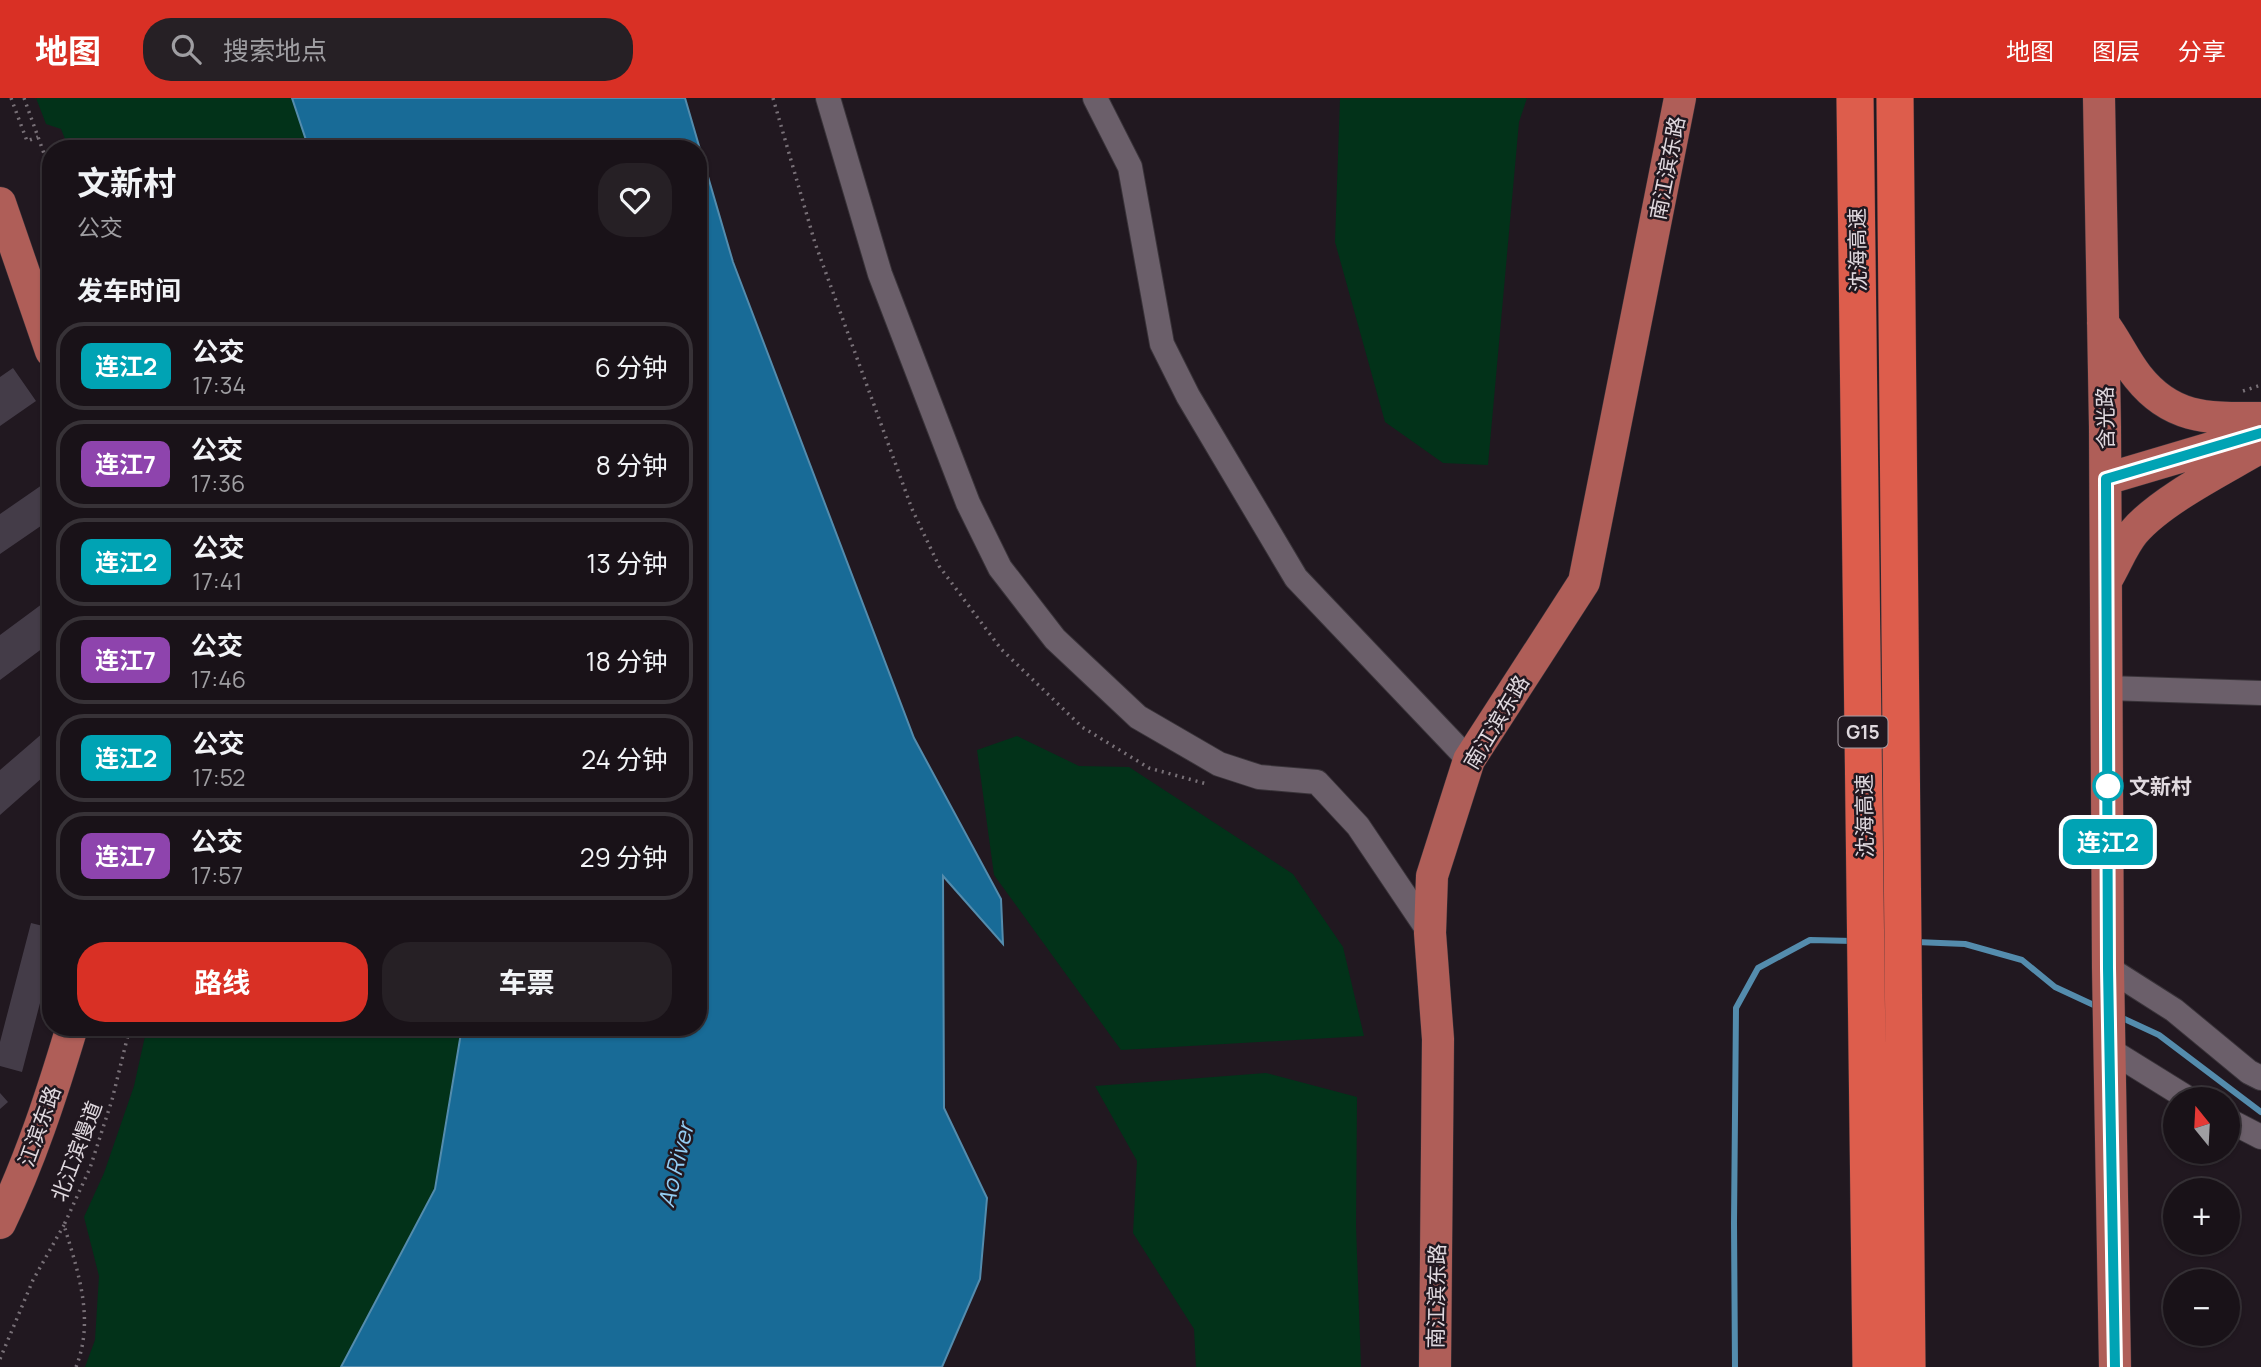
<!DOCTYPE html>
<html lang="zh">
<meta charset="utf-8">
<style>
body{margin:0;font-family:Manrope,"Noto Sans SC",sans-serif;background:#262025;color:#f1f3f6;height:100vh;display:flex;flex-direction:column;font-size:26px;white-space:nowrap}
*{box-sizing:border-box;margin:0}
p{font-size:23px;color:#9f9ea2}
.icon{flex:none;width:38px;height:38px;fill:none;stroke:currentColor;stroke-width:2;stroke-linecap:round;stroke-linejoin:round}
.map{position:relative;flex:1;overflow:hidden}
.panel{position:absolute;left:42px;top:42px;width:665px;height:896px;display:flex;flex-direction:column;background:#191218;border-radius:28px;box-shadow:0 2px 5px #0004,0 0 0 2px #373237}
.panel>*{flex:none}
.badge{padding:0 14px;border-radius:10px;font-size:24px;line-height:46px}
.needle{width:46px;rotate:342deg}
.controls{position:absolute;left:2163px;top:989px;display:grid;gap:14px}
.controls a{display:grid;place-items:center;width:77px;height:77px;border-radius:50%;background:#191218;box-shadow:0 2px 5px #0004,0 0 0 2px #373237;font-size:35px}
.map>.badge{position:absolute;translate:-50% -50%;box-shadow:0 0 0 4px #fff}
h2{padding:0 35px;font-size:26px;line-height:63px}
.round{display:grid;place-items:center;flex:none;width:74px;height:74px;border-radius:28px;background:#262025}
.summary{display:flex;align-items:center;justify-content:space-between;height:119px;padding:0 35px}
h1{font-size:33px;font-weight:700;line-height:52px}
.action{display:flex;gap:14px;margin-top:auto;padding:14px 35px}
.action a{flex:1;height:80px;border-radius:28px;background:#d93025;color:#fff;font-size:28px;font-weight:700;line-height:80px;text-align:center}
.action a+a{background:#262025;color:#f1f3f6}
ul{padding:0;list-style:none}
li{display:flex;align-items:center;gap:21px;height:88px;margin:0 14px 10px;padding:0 21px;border:4px solid #373237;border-radius:28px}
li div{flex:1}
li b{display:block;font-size:26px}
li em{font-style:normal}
li .badge{min-width:77px;font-weight:700;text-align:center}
header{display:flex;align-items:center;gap:42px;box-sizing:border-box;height:98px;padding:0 35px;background:#d93025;color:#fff}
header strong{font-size:33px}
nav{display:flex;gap:38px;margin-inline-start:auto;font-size:24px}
.search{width:490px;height:63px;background:#262025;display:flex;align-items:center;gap:18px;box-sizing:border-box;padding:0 24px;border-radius:28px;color:#9f9ea2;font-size:26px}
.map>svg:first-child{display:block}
.green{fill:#023219}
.water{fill:#186b97;stroke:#548cad;stroke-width:2}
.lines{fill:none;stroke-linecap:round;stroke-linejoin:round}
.stream{stroke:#548cad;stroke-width:6}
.building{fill:#443c48}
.minor-casing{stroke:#393339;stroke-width:26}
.major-casing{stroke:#393339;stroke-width:33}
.highway-casing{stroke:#393339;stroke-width:38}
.path{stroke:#787077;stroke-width:3.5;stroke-dasharray:2 5;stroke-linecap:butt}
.minor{stroke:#6b5f6a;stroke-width:24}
.major{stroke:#af5e58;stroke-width:32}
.highway{stroke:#dd5d4c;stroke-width:37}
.line-casing{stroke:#fff;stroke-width:16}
.line{stroke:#00a3b4;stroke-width:10}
.stop-dot{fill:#fff;stroke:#00a3b4;stroke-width:3.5}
.labels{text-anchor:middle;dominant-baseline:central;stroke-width:5;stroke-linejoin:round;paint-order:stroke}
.shield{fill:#211820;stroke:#a79fa6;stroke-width:2}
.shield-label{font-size:19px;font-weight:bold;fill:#e0d9df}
.street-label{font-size:21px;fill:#e0d9df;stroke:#211820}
.stop-label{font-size:21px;font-weight:bold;fill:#e0d9df;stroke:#211820;text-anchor:start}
.water-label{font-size:23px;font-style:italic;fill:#94cdf3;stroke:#211820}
</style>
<header>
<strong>地图</strong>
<div class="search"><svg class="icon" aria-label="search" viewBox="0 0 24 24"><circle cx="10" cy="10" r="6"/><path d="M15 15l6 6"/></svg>搜索地点</div>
<nav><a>地图</a><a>图层</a><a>分享</a></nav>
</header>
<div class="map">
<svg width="2261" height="1269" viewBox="0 0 2261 1269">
<rect width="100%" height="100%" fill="#211820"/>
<path class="green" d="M 36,0 L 292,0 L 309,51 L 69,51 L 61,31 L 46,26 Z
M 1340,0 L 1527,0 L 1519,24 L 1488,367 L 1443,365 L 1385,324 L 1335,144 Z
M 1017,638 L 1079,668 L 1129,669 L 1293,776 L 1343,849 L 1364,938 L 1121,952 L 994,777 L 977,652 Z
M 147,929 L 462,929 L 435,1091 L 341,1269 L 85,1269 L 95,1242 L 99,1178 L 84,1119 L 104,1075 L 134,988 Z
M 1266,975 L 1357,999 L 1356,1128 L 1361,1269 L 1196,1269 L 1194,1231 L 1133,1135 L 1137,1063 L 1095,988 Z"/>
<path class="water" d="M 292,0 L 685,0 L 733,164 L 914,640 L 1001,801 L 1003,846 L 943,778 L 944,1010 L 987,1100 L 980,1181 L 942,1269 L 341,1269 L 435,1091 L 462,929 L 698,929 L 698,51 L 309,51 Z"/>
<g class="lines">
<path class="stream" d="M 1916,844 L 1965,846 L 2022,862 L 2055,889 L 2098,909
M 2118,918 L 2159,937 L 2261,1014
M 1735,1269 L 1734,1125 L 1736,910 L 1758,870 L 1810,842 L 1853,843"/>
</g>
<path class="building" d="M 13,270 L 36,303 L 0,328 L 0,279 Z
M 42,387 L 51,399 L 51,421 L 0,456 L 0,416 Z
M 46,503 L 51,509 L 51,544 L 0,582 L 0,537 Z
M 51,628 L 51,672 L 0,717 L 0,672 Z
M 31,825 L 51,830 L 51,863 L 22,974 L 0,968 L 0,944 Z
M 0,995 L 8,1004 L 0,1011 Z"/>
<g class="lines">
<defs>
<path id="minor" d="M 828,0 L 880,176 L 968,405 L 1000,470 L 1055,541 L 1138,619 L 1219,666 L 1259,679 L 1317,684 L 1358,728 L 1430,835
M 1095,0 L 1130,69 L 1162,246 L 1188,298 L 1296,480 L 1469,662
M 2107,590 L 2261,595
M 2108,870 L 2174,912 L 2249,974 L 2261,980
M 2110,952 L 2189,1001
M 2228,1022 L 2261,1039"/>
<path id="major" d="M 2099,0 L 2105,329 L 2108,870 L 2115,1269
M 0,105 L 51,253
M 2103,225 C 2116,242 2125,263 2138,279 C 2173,323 2211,320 2261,320
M 2106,381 L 2261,335
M 2107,481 C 2116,466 2123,447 2134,434 C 2161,402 2224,371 2261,349
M 0,1125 C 30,1063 52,996 72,929
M 1435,1269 L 1438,941 L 1430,835 L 1432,778 L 1469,662 L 1584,484 L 1680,0"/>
<path id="highway" d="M 1855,0 L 1871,1269
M 1895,0 L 1907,1269"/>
</defs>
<use href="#minor" class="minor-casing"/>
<use href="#major" class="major-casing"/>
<use href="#highway" class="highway-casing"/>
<path class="path" d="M 11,0 L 27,43 L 38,39
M 24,0 L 51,75
M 773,0 L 815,145 L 912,411 L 939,468 L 1001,551 L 1082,629 L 1149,670 L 1207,686
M 2243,293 L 2261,287
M 0,1261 L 33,1182 L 64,1127
M 76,1269 C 95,1221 78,1174 64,1127 L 90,1070 L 112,1002 L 130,929"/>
<use href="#minor" class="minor"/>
<use href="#major" class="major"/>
<use href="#highway" class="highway"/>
</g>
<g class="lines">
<defs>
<path id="line" d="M 2115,1269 L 2108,870 L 2106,381 L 2261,335"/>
</defs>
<use href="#line" class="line-casing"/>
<use href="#line" class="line"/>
</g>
<circle class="stop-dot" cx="2108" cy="688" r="14"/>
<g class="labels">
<rect class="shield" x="1838.5" y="618.5" width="49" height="31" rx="5"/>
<g class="shield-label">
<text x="1863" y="634">G15</text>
</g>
<g class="street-label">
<text transform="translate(1667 70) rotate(-79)">南江滨东路</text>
<text transform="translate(1857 152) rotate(-91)">沈海高速</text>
<text transform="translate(2105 320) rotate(-91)">含光路</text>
<text transform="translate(1496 624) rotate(-59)">南江滨东路</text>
<text transform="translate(1864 718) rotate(-91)">沈海高速</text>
<text transform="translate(39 1028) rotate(-70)">江滨东路</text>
<text transform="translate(76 1053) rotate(-69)">北江滨慢道</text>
<text transform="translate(1436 1198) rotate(-89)">南江滨东路</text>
</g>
<g class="stop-label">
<text x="2129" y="688">文新村</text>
</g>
<g class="water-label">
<text transform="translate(675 1067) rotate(-76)">Ao River</text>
</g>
</g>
</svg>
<div class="controls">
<a><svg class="needle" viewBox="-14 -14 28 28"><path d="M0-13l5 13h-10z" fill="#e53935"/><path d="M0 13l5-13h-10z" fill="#9f9ea2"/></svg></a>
<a>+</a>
<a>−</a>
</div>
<b class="badge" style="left:2108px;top:744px;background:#00a3b4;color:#fff">连江2</b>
<section class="panel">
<div class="summary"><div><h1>文新村</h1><p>公交</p></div><a class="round"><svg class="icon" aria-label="heart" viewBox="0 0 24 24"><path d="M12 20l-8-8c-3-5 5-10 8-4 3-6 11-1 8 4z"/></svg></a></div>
<h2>发车时间</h2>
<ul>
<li><span class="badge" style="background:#00a3b4;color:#fff">连江2</span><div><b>公交</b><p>17:34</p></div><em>6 分钟</em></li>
<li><span class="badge" style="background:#8e44ad;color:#fff">连江7</span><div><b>公交</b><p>17:36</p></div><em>8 分钟</em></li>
<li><span class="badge" style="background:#00a3b4;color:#fff">连江2</span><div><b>公交</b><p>17:41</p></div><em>13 分钟</em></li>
<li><span class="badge" style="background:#8e44ad;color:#fff">连江7</span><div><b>公交</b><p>17:46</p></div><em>18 分钟</em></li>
<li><span class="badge" style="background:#00a3b4;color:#fff">连江2</span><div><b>公交</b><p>17:52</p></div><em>24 分钟</em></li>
<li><span class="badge" style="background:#8e44ad;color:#fff">连江7</span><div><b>公交</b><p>17:57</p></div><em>29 分钟</em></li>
</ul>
<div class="action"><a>路线</a><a>车票</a></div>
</section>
</div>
